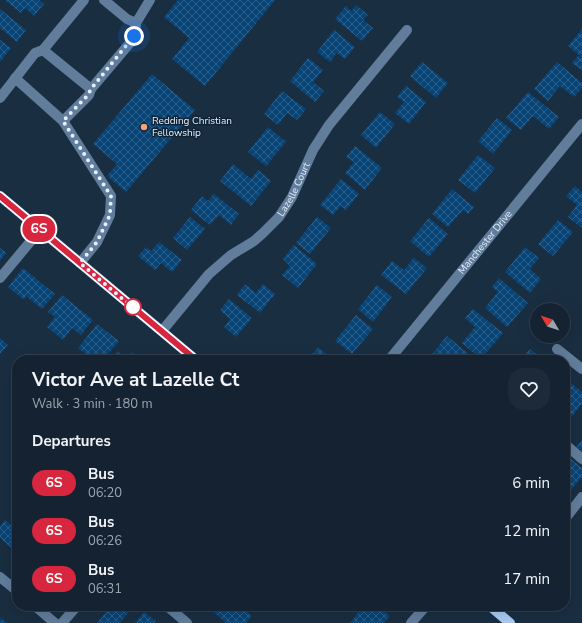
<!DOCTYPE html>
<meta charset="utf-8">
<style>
body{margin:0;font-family:"Nunito Sans",sans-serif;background:#1d2a3a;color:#f1f3f6;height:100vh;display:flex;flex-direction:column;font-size:15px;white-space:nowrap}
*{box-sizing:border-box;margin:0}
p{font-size:13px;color:#9da4ac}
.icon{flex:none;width:22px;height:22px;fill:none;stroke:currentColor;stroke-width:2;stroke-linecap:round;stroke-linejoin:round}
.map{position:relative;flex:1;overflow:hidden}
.side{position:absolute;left:12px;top:355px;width:558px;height:256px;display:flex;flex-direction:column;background:#142232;border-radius:16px;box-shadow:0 4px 16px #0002,0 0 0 1px #333f4d}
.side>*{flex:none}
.badge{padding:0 8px;border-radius:13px;font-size:14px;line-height:26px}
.needle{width:26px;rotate:309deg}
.buttons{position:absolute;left:530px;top:303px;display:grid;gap:8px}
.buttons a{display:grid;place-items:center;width:40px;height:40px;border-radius:50%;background:#142232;box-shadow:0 4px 16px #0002,0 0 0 1px #333f4d;font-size:20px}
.you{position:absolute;width:20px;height:20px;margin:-10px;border:3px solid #fff;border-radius:50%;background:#1a73e8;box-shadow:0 0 0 6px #1a73e833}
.map>.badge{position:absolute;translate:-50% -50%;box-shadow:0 0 0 2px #fff}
h2{padding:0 20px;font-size:15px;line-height:36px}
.round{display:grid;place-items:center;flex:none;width:42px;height:42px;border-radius:16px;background:#1d2a3a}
.headline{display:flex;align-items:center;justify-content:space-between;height:68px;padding:0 20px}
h1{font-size:19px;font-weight:700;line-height:30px}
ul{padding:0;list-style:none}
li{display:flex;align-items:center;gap:12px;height:48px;padding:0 20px}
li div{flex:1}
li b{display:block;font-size:15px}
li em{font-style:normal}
li .badge{min-width:44px;font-weight:700;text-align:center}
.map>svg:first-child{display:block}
.building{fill:url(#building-cross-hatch)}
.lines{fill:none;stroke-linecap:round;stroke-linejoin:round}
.minor{stroke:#617d9b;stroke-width:10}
.major{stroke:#aacdf2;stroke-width:10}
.line-casing{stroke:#fff;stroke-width:9}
.line{stroke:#d7263d;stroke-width:6}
.walk{stroke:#e4f0fe;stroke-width:4;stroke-dasharray:0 7.2}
.poi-dot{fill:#f0a27a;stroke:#102438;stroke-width:1.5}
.stop-dot{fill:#fff;stroke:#d7263d;stroke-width:2}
.labels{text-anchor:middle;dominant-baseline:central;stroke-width:3;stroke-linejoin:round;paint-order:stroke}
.poi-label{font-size:10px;fill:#e4f0fe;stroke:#102438;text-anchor:start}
.street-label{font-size:10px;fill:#e4f0fe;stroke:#102438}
</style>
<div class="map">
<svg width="582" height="623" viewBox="0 0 582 623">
<defs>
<pattern id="building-cross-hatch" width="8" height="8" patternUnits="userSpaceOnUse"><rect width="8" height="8" fill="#094476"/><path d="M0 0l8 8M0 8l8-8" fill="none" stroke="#2d5f8b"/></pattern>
</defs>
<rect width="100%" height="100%" fill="#1a2e42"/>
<path class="building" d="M 6,0 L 39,0 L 44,4 L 34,16 L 25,8 L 21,13 L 6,1 Z
M 178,0 L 275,0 L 205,86 L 172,59 L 189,38 L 164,17 Z
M 356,5 L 368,15 L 363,20 L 373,28 L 362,41 L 335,19 L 346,6 L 351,11 Z
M 0,9 L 26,30 L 17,42 L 0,28 Z
M 582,29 L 582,70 L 572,63 L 579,55 L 568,46 Z
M 334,30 L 355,47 L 345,59 L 337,53 L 330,62 L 317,52 Z
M 0,40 L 11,48 L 0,62 Z
M 308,58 L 323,70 L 313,82 L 324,91 L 315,102 L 290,81 Z
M 422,62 L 448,83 L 436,98 L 410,76 Z
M 557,62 L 582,83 L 582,88 L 574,97 L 560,86 L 548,101 L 534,89 Z
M 152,74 L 195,110 L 126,192 L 107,176 L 117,164 L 93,144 Z
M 406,86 L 426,102 L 409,124 L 395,113 L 404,102 L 397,97 Z
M 282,91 L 306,109 L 297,120 L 287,113 L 278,125 L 264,114 Z
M 528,92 L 559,117 L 549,129 L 533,116 L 521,130 L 506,118 Z
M 380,112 L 395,124 L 376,148 L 361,135 Z
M 497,118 L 512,130 L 493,154 L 478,141 Z
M 268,127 L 286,142 L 266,166 L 248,152 Z
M 355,146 L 382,168 L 365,190 L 345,173 L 354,162 L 346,157 Z
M 478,155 L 495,168 L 475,193 L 458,180 Z
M 233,164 L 251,179 L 258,170 L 271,181 L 251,206 L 220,181 Z
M 341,179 L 359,194 L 346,210 L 341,206 L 333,215 L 320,205 Z
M 575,186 L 582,192 L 582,228 L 568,217 L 577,205 L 566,196 Z
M 452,189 L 474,207 L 468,214 L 463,210 L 448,227 L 432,214 Z
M 214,194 L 239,214 L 231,225 L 219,215 L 210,225 L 191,210 L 202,196 L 208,201 Z
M 190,217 L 205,229 L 187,250 L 173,238 Z
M 317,217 L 331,228 L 310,254 L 296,243 Z
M 429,218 L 448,234 L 429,257 L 410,241 Z
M 558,220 L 573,232 L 553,256 L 538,244 Z
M 159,242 L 182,260 L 172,272 L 161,263 L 155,270 L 138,256 L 146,247 L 151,251 Z
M 294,245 L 317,264 L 298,288 L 282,275 L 290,266 L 283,259 Z
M 525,247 L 539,258 L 530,269 L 541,279 L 530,293 L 505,272 Z
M 0,248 L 6,253 L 0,261 Z
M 414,258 L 427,268 L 406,294 L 381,275 L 392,261 L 404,270 Z
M 23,268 L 55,294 L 42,309 L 26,296 L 24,300 L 8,287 Z
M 499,278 L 528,303 L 507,327 L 485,308 L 498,292 L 492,287 Z
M 245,284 L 256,293 L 263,284 L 275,294 L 260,313 L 237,295 Z
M 377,285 L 392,297 L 373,322 L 358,309 Z
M 62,295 L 93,320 L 81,335 L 72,328 L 63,340 L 47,327 L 55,317 L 48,312 Z
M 229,299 L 252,318 L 236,337 L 224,327 L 230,319 L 220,310 Z
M 473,309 L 503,333 L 481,359 L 462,343 L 475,327 L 465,318 Z
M 356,315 L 373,329 L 352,354 L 335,341 Z
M 97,324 L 119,341 L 103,360 L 93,360 L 78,348 Z
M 447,336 L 471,356 L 468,360 L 427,360 Z
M 0,338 L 8,345 L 0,354 Z
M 318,347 L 334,360 L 308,360 Z
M 530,349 L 544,360 L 521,360 Z
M 117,351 L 127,358 L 132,352 L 142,360 L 110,360 Z
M 565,378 L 582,392 L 582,404 L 572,416 L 565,410 Z
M 582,440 L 582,451 L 576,447 Z
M 565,454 L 582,468 L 582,477 L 571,490 L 565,485 Z
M 5,520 L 17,530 L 17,553 L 0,538 L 0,526 Z
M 107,606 L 129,606 L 132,608 L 120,623 L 97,623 L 107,611 L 106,611 L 108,609 L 106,608 Z
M 211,606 L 240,606 L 252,616 L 246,623 L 226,623 L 210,609 Z
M 363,606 L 376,606 L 390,616 L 384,623 L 350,623 Z
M 144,612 L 156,621 L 154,623 L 135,623 Z
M 0,618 L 7,623 L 0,623 Z"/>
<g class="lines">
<g class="minor">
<path d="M 104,0 L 127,19 L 136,23"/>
<path d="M 43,50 L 91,89"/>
<path d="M 15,78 L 63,121 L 111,196 L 110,215 L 97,242 L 80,263"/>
<path d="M 0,98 L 35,53 L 43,50 L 84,0"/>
<path d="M 63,121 L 89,95 L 91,89 L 135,37 L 136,23 L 150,0"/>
<path d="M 0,278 L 40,230"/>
<path id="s1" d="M 162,331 L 209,274 L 231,255 L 254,241 L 263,233 L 279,217 L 292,197 L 313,150 L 329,125 L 407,30"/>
<path d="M 557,349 L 582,369"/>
<path id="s2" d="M 389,360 L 582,124"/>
<path d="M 565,444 L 582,459"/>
<path d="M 565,519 L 582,497"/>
<path d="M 0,577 L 17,591"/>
<path d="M 35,606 L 55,623"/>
<path d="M 167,606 L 187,623"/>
<path d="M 62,623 L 77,606"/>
<path d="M 411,623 L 426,606"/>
</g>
<path class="major" d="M 0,196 L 196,360
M 490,606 L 510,623"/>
</g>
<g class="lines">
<defs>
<path id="line" d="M 0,196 L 196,360"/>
</defs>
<use href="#line" class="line-casing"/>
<use href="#line" class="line"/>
<path class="walk" d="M 133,307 L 138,312 L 80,263 L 97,242 L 110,215 L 111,196 L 63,121 L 88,95 L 91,89 L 134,36"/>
</g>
<circle class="poi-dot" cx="144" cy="127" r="4"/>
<circle class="stop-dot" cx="133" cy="307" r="8"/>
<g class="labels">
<g class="poi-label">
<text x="152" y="121">Redding Christian<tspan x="152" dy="12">Fellowship</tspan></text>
</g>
<g class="street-label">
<text stroke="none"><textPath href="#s1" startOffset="196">Lazelle Court</textPath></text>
<text stroke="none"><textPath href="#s2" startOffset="152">Manchester Drive</textPath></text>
</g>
</g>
</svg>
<div class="buttons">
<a><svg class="needle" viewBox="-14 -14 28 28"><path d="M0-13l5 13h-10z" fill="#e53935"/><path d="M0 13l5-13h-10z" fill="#9da4ac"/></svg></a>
</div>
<div class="you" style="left:134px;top:36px"></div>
<b class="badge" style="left:39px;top:229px;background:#d7263d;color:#fff">6S</b>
<section class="side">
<div class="headline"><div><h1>Victor Ave at Lazelle Ct</h1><p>Walk · 3 min · 180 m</p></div><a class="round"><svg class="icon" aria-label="heart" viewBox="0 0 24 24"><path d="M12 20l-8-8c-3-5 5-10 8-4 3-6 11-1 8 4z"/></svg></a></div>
<h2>Departures</h2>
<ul>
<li><span class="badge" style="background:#d7263d;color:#fff">6S</span><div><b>Bus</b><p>06:20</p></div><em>6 min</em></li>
<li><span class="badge" style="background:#d7263d;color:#fff">6S</span><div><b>Bus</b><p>06:26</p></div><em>12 min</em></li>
<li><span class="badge" style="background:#d7263d;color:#fff">6S</span><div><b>Bus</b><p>06:31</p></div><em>17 min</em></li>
</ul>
</section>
</div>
